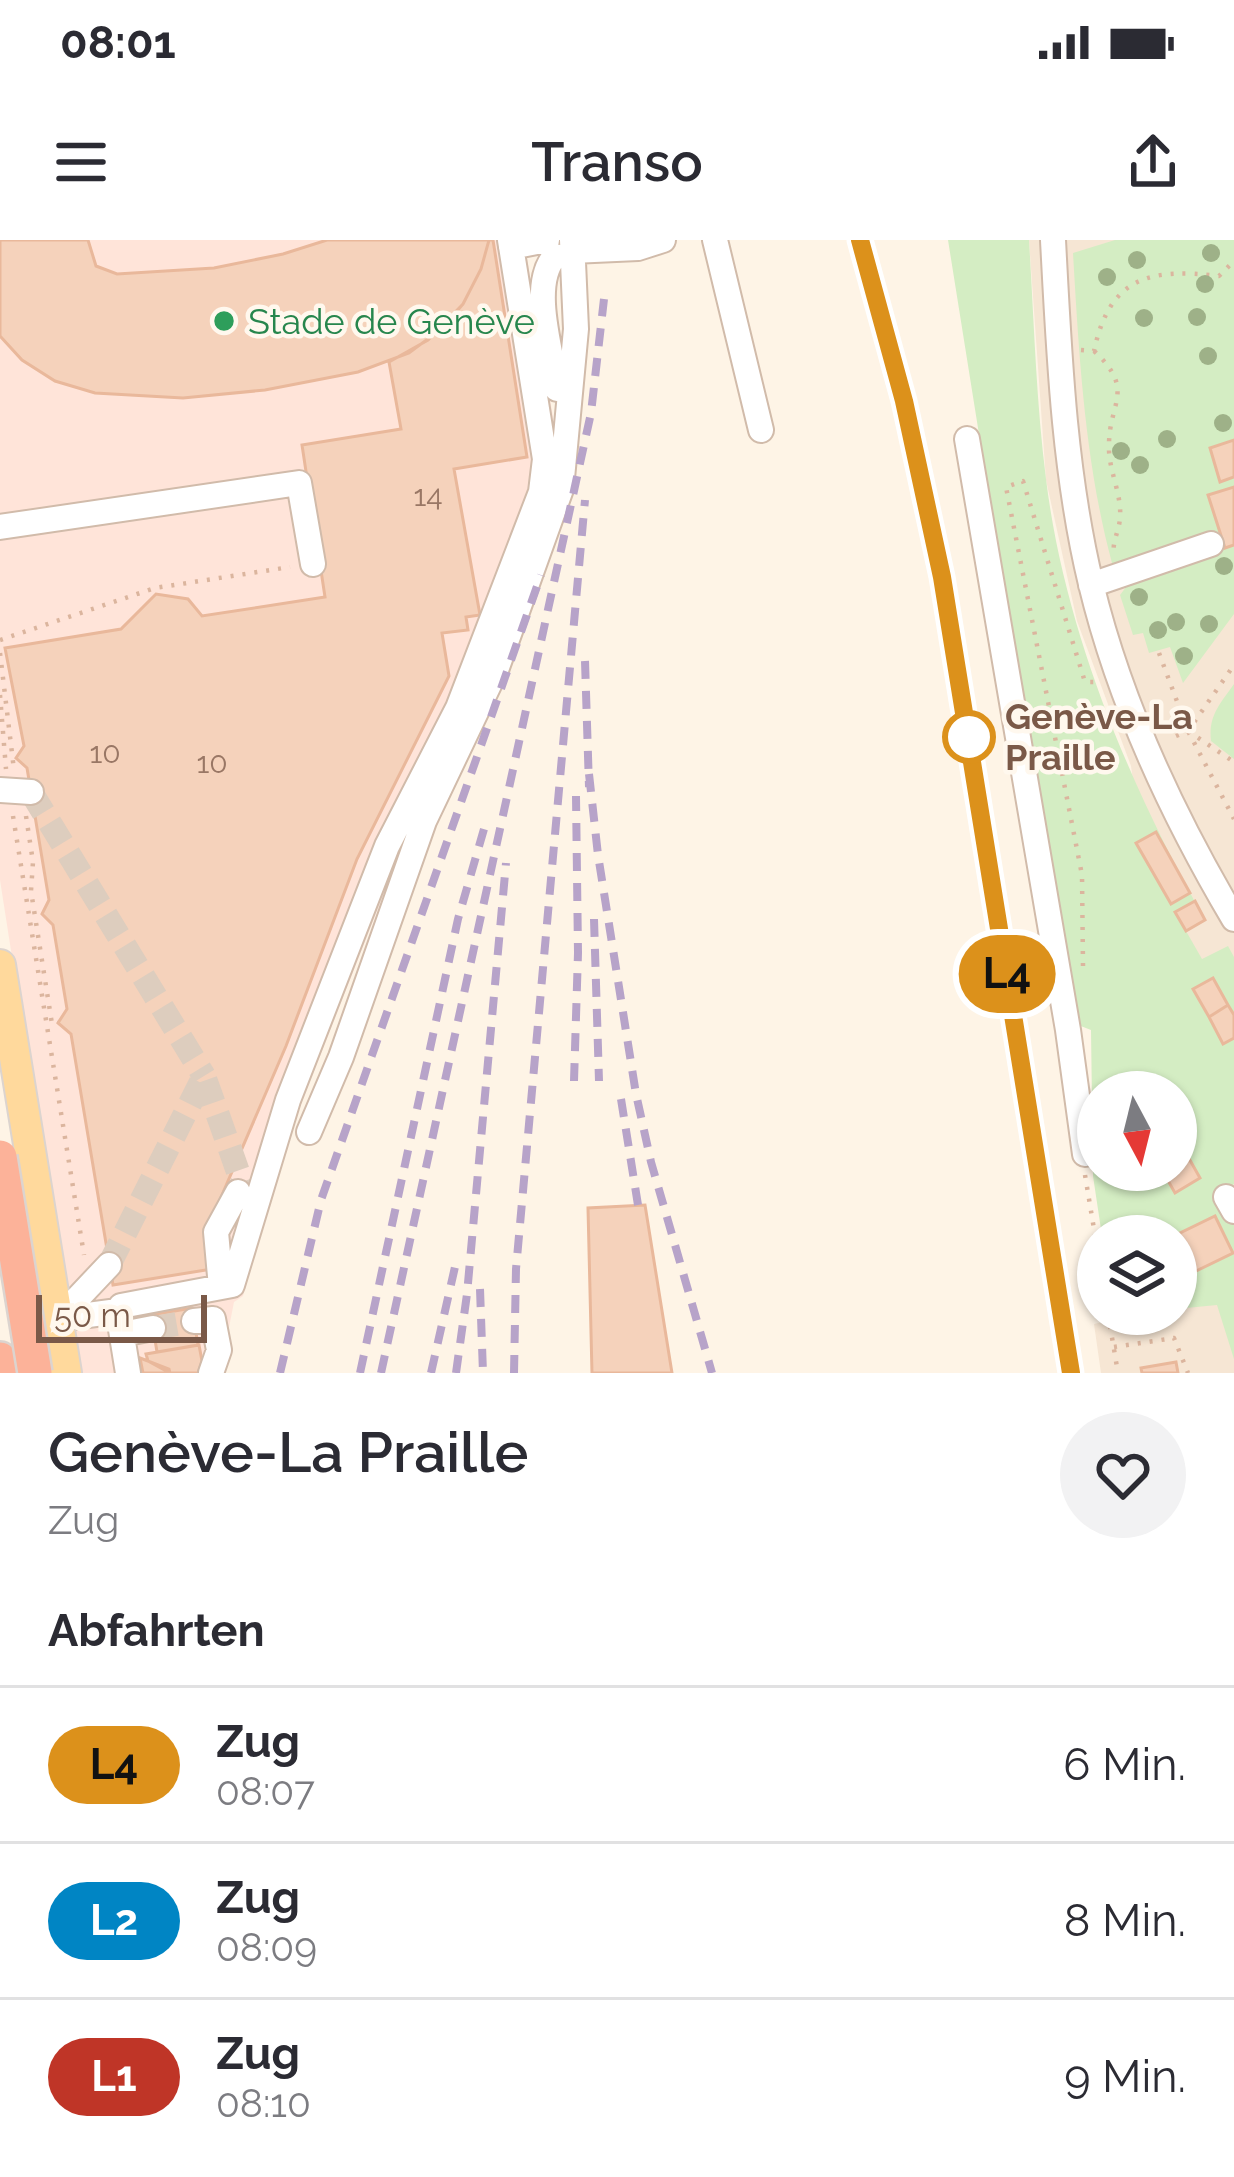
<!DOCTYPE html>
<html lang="de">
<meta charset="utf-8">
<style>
body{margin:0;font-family:Raleway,sans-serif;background:#f2f2f3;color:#2b2b33;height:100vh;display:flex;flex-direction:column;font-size:45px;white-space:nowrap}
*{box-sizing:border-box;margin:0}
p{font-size:39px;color:#7c7c81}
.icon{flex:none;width:66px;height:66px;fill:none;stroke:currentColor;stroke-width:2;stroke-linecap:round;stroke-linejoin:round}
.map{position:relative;height:1133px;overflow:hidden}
.details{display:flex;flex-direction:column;background:#fff;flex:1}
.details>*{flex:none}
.badge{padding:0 24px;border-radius:39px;font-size:42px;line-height:78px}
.needle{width:78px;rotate:173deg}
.fabs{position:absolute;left:1077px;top:831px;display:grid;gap:24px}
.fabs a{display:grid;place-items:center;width:120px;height:120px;border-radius:50%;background:#fff;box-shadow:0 3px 9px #0004;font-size:60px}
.scale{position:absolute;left:36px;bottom:30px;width:171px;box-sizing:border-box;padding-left:12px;border:6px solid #7a5948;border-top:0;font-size:33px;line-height:42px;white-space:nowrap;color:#7a5948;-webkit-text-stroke:9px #fff8ee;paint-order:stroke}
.map>.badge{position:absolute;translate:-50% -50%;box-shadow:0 0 0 6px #fff}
h2{padding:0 48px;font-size:45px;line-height:108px}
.round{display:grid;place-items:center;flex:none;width:126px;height:126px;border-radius:63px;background:#f2f2f3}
.overview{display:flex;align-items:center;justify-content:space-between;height:204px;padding:0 48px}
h1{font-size:57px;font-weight:600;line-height:90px}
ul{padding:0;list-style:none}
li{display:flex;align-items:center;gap:36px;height:156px;padding:0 48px;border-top:3px solid #e1e1e2}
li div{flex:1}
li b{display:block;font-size:45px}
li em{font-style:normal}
li .badge{min-width:132px;font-weight:700;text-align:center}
.status{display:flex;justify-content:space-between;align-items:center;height:84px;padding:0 60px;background:#fff;direction:ltr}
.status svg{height:33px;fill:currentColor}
header{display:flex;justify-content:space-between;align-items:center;height:156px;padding:0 48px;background:#fff;font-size:54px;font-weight:600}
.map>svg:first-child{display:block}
.residential{fill:#f6e6d4}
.commercial{fill:#ffe4d9}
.green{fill:#d4edc3;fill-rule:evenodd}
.building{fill:#f5d2bb;stroke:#e9b89b;stroke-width:3}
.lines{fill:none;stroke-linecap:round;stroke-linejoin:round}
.minor-tunnel{stroke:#ddcdbe;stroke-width:24;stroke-dasharray:24 12;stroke-linecap:butt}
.minor-casing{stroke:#d1bbaa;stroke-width:28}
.major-casing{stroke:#dcd4cf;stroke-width:34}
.highway-casing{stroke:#dcd4cf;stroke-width:38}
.path{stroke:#dbb59e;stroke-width:4.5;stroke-dasharray:3 9;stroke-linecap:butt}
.minor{stroke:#fff;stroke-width:24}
.major{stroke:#ffd99c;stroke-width:30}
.highway{stroke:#fcb299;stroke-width:33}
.rail{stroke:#b7a3c9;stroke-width:8;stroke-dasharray:18 12;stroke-linecap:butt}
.highway-bridge-casing{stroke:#dcd4cf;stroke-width:38;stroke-linecap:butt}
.highway-bridge{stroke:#fcb299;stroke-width:33}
.tree{fill:#9eb188}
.line-casing{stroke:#fff;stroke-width:27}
.line{stroke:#dc911b;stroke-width:18}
.leisure-dot{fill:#2e9e5b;stroke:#fff8ee;stroke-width:4.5}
.stop-dot{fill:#fff;stroke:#dc911b;stroke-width:6}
.labels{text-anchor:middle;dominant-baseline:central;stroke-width:9;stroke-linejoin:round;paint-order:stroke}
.number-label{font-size:30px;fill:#997765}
.leisure-label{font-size:36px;fill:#27864d;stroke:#fff8ee;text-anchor:start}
.stop-label{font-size:36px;font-weight:bold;fill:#7a5948;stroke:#fff8ee;text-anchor:start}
</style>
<div class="status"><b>08:01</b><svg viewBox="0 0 49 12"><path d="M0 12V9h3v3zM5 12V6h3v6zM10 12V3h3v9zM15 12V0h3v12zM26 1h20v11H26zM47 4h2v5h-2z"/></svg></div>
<header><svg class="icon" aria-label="menu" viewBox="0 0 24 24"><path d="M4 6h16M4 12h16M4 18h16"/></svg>Transo<svg class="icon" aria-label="share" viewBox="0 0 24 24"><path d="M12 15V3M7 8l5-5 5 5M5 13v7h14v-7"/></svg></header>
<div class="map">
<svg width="1234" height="1133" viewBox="0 0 1234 1133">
<rect width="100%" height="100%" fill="#fef4e6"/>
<path class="residential" d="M 1029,0 L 1234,0 L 1234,1133 L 1101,1133 L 1094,1084 L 1142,1074 L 1176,1074 L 1176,852 L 1131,526 L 1077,381 L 1046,240 Z"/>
<path class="commercial" d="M 0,0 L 524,0 L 562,232 L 403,605 L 292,887 L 243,1056 L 234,1062 L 220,1133 L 77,1133 L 0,640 Z"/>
<path class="green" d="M 948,0 L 1029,0 C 1034,80 1036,160 1046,239 C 1065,393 1130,546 1205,680 L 1186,691 L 1202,719 L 1228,706 L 1234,717 L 1234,944 L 1217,954 L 1234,984 L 1234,1119 L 1217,1065 L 1176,1069 L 1176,996 L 1102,996 L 1093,936 L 1091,790 L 1073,783 ZM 1098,852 L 1176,852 L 1176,930 L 1098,930 Z
M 1115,0 L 1234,0 L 1234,374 L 1183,443 L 1170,407 L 1149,413 L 1143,393 L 1133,395 L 1120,355 L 1129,343 L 1125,326 L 1112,323 C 1085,223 1079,116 1073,13 Z
M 1234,444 L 1234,519 L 1211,501 C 1208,476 1220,464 1234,444 Z"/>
<path class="building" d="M 0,0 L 88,0 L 96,26 L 117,34 L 214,28 L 283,14 L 327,0 L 489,0 L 481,29 L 463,64 L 444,87 L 409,113 L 358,132 L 265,150 L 183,158 L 95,153 L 55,141 L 22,120 L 0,96 Z
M 489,0 L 493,0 L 527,217 L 454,229 L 480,375 L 466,377 L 468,390 L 442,393 L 449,436 L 357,619 L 286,806 L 207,990 L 212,1029 L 113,1045 L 71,794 L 58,783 L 67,769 L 53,685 L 42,674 L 49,660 L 27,528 L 16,518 L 24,506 L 5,408 L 121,389 L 156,354 L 188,359 L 202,376 L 325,357 L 302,205 L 401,189 L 389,122 L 428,100 L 463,64 L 481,29 Z
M 1234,200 L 1234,237 L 1220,242 L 1210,208 Z
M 1234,247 L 1234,305 L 1225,308 L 1208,255 Z
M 1156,592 L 1190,653 L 1171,664 L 1136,603 Z
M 1195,661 L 1205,680 L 1186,691 L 1175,672 Z
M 1213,738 L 1228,765 L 1209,777 L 1193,749 Z
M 1228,765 L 1234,775 L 1234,798 L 1223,804 L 1209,777 Z
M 1182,906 L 1200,938 L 1175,953 L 1162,930 L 1176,930 L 1176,909 Z
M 645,965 L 672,1133 L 592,1133 L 588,968 Z
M 1215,976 L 1233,1013 L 1194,1032 L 1176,995 Z
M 192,1068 L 198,1105 L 157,1112 L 151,1075 Z
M 199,1105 L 202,1121 L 198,1133 L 170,1133 L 148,1121 L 146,1114 Z
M 140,1118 L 169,1129 L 170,1133 L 143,1133 Z
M 1176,1122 L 1178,1133 L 1142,1133 L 1141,1128 Z"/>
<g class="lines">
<path class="minor-tunnel" d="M 31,552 L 204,836
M 109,1025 L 204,836 L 242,943 L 238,952
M 153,1088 L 194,1081"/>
<defs>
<path id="minor" d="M 715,0 L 761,190
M 1053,0 C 1059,114 1064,232 1091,344 C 1119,460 1173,576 1234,679
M 511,7 L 547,0
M 572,11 L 638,8 L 663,0
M 555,16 C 529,45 552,113 557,149
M 967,199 L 1068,790 L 1085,914
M 0,287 L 299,243 L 313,324
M 1091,345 L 1211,304
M 0,550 L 31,552
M 309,892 L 341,817 L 424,581 L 496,430 L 561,249 L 576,89 L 572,0
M 1226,957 L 1234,971
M 221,1047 L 216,992 L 238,952
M 58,1079 L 109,1025
M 58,1079 L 118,1071
M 194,1081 L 213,1079 L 219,1110 L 211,1133
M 122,1094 L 153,1088
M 128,1133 L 118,1071 L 121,1066 L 232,1045 L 288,860 L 387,606 L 458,468 L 541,252 L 545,219 L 510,0"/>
<path id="major" d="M 0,725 L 66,1133"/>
<path id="highway" d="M 0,1119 L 2,1133"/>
</defs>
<use href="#minor" class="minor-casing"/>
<use href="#major" class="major-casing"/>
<use href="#highway" class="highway-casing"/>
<path class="path" d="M 1081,110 L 1094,111 C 1110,36 1150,28 1219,36 L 1234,21
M 1094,111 C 1136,150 1109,162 1109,205 C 1108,230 1122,253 1120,278 C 1119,292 1112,301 1114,314
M 0,400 L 155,348 L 290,327
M 0,413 L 14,530
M 1159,413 L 1188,491 L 1234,579
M 0,455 L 6,529
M 1188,491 L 1234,522
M 1176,496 L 1188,491 L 1234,425
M 13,576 L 84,1015
M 26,576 L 33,622 L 31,651 L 52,784 L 58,783
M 1083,726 L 1082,635 L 1006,247 L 1023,241 L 1085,442 L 1097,442
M 1085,935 L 1098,1013
M 1108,1074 L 1118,1133
M 1114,1107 L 1174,1098 L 1188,1133"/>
<use href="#minor" class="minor"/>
<use href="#major" class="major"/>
<use href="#highway" class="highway"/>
<path class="rail" d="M 860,0 L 903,161 L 942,337 L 1071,1133
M 585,421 L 589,547
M 589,534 L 598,615 L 636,854 L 651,922 L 712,1133
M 594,679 L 599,841
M 574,841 L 578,713 L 576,556
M 621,859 L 638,965
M 480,1049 L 483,1133
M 280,1133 L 321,960 L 541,335
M 360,1133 L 458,679 L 484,589
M 381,1133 L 591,173 L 604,59
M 431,1133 L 457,1018
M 456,1133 L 467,1054 L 506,623
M 514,1133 L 516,1029 L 585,260"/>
<defs>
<path id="highway-bridge" d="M 0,917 L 35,1133"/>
</defs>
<use href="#highway-bridge" class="highway-bridge-casing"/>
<use href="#highway-bridge" class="highway-bridge"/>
</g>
<g class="tree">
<circle cx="1211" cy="13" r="9"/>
<circle cx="1137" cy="20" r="9"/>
<circle cx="1107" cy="37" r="9"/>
<circle cx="1205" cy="44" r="9"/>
<circle cx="1197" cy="77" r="9"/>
<circle cx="1144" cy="78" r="9"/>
<circle cx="1208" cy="116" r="9"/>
<circle cx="1223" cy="183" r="9"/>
<circle cx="1167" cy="199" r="9"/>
<circle cx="1121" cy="211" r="9"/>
<circle cx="1140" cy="225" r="9"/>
<circle cx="1224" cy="326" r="9"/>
<circle cx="1139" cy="357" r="9"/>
<circle cx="1176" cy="382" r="9"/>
<circle cx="1209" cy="384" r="9"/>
<circle cx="1158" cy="390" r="9"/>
<circle cx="1184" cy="416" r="9"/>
</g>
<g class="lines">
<defs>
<path id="line" d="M 860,0 L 904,161 L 942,337 L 1071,1133"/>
</defs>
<use href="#line" class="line-casing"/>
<use href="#line" class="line"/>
</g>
<circle class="leisure-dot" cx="224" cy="81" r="12"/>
<circle class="stop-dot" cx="969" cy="497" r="24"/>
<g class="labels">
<g class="number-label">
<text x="428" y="255">14</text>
<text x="105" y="512">10</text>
<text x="212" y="522">10</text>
</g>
<g class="leisure-label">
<text x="248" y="81">Stade de Genève</text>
</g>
<g class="stop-label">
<text x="1005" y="476">Genève-La<tspan x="1005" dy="41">Praille</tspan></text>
</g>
</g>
</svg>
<div class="fabs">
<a><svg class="needle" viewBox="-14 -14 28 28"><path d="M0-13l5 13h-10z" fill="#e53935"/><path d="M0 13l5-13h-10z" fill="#7c7c81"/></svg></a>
<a><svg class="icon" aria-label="layers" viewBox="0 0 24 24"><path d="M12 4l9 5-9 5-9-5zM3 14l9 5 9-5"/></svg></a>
</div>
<div class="scale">50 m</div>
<b class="badge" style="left:1007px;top:734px;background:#dc911b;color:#111">L4</b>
</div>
<section class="details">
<div class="overview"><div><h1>Genève-La Praille</h1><p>Zug</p></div><a class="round"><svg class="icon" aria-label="heart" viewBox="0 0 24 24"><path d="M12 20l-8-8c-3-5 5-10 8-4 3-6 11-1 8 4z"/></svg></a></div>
<h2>Abfahrten</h2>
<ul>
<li><span class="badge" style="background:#dc911b;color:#111">L4</span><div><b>Zug</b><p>08:07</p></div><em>6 Min.</em></li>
<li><span class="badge" style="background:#0085c4;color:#fff">L2</span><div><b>Zug</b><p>08:09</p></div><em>8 Min.</em></li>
<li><span class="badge" style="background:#bf3527;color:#fff">L1</span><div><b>Zug</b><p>08:10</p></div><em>9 Min.</em></li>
</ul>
</section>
